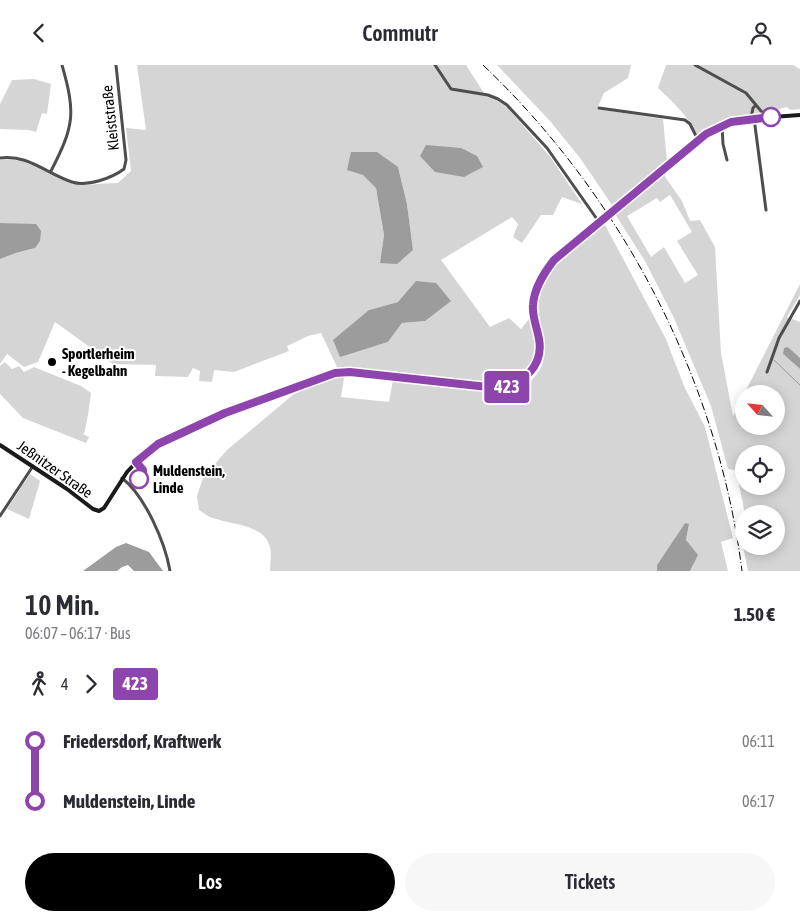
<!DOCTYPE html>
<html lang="de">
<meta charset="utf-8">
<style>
body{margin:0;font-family:"Asap Condensed",sans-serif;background:#f7f7f7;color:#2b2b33;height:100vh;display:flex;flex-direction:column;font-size:19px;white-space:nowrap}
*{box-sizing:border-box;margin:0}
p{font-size:16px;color:#7c7c81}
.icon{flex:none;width:28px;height:28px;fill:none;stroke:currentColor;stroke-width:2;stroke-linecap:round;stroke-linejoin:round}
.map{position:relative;height:506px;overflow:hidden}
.drawer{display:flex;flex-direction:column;background:#fff;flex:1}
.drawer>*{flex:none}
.badge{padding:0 10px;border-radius:4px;font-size:18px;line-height:32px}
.needle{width:32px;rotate:297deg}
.controls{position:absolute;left:735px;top:320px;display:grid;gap:10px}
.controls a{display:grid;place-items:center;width:50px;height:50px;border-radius:50%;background:#fff;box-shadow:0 2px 12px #0003;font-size:25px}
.map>.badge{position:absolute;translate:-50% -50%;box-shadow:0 0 0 2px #fff}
.legs{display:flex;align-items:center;gap:8px;height:55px;padding:0 25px;font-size:16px}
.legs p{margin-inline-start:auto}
.head{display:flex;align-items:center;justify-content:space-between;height:85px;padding:0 25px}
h1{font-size:28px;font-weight:600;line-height:38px}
.action{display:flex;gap:10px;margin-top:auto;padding:10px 25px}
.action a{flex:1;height:58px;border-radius:30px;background:#000;color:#fff;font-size:20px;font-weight:600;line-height:58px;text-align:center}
.action a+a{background:#f7f7f7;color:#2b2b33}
ul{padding:0 25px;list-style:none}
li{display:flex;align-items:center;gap:18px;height:60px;font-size:19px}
li i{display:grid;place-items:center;width:8px;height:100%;margin:0 6px;background:currentColor}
li i::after{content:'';width:12px;height:12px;margin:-6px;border:4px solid;border-radius:50%;background:#fff}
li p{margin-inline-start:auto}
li:first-child i{background:linear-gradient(#0000 50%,currentColor 0)}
li:last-child i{background:linear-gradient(currentColor 50%,#0000 0)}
header{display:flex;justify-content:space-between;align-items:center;height:65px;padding:0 25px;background:#fff;font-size:22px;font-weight:600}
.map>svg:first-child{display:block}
.green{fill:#d5d5d5;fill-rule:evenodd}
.water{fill:#9c9c9c}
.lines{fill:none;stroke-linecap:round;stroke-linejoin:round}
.stream{stroke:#9c9c9c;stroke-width:1}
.street{stroke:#4e4e4e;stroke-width:3}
.secondary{stroke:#1b1b1b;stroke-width:4}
.rail{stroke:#000;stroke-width:1;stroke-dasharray:8 2.5 1 2.5;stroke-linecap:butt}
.secondary-bridge{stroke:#1b1b1b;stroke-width:4}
.line-1-casing{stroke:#fff;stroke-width:11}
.line-1{stroke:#8e44ad;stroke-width:8}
.stop-1-dot{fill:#fff;stroke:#8e44ad;stroke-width:2.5}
.poi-dot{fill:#000;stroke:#fff;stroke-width:2}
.labels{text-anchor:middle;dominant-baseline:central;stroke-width:4;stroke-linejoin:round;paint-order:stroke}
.street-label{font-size:15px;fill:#000;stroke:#fff}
.poi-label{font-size:15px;font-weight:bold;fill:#000;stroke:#fff;text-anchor:start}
.stop-label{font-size:15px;font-weight:bold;fill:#000;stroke:#fff;text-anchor:start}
</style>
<header><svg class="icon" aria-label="back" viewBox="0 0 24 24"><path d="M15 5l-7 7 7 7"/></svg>Commutr<svg class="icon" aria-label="person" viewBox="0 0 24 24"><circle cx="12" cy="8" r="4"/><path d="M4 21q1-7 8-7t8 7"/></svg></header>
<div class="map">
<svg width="800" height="506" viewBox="0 0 800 506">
<rect width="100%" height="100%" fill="#fff"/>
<path class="green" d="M 137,0 L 466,0 L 486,31 L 498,36 L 508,43 L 551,93 L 582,139 L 562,132 L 553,150 L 541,150 L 522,178 L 513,172 L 518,159 L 512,152 L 441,195 L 490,262 L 509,253 L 521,264 L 529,254 C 531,262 535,270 535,278 C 536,301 519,316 498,319 L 338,304 L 321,268 L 308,271 L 287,281 L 289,286 L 234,307 L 214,305 L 212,317 L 199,316 L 200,306 L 193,303 L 188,312 L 155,311 L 156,300 L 113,299 L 55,257 L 38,297 L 24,302 L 7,289 L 0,299 L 0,194 L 16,188 L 35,183 L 16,159 L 0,158 L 0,95 C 26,91 50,109 73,119 C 87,121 103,118 118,118 L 131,106 L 126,63 L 146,65 ZM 398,102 L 407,139 L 413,185 L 380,198 L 384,170 L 376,123 L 363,110 ZM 398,237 L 425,256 L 402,258 L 388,277 L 340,291 L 369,245 Z
M 497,0 L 631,0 L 628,13 L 604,28 L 597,44 L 663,54 L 667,96 L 612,140 L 580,93 L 550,56 Z
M 666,0 L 793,0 L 800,4 L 800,44 L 791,45 L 786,42 C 768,48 749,49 731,54 C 719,57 708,64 698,71 C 688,51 674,38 658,23 Z
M 34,14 L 51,19 L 47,49 L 42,48 L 36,67 L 29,65 L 0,64 L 0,39 L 12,15 Z
M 670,101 L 671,102 L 665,109 L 665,112 L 682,136 L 690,156 L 700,155 L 715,182 L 721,288 L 733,351 L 744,330 L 744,361 L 776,361 L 776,329 L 744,329 L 800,219 L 800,230 L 787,252 L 800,257 L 800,293 L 788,282 L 783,289 L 800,304 L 800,506 L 748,506 L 743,481 L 776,481 L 776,449 L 745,449 L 736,405 L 728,404 L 711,341 L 673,251 L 645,196 L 615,149 L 623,140 ZM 670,130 L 692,167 L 677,176 L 698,210 L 685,218 L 664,182 L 651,192 L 627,151 L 657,133 L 660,137 ZM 744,389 L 776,389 L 776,421 L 744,421 Z
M 604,158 L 666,274 L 684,321 L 705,362 L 733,473 L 721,477 L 728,506 L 690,506 L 693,501 L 686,475 L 689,460 L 685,458 L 657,500 L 657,506 L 270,506 C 270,499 272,489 270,482 C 264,459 232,460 213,453 C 208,452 204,448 199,445 L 197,431 L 203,413 L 227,385 L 294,329 L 333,312 L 344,313 L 341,332 L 389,337 L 393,315 L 516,328 C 562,296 538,279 538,236 C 538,227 543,215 548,207 C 557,189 580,176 595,163 L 599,162 Z
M 5,297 L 12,304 L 19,301 L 24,307 L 34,302 L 81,321 L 91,328 L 88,350 L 84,369 L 81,368 L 89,372 L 86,378 L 23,353 L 0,329 L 0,301 Z
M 30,409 L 40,416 L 29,454 L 7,444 Z"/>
<path class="water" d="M 426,80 L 461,83 L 477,91 L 483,102 L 464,112 L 435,107 L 420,91 Z
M 351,87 L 377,87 L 398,102 L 407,139 L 413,185 L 397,199 L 380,198 L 384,170 L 376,123 L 363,110 L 347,105 Z
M 0,158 L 36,159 L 41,166 L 40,176 L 35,183 L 16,188 L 0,194 Z
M 416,216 L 436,218 L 451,236 L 425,256 L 402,258 L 388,277 L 340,292 L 333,275 L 369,245 L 398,237 Z
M 788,282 L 800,293 L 800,304 L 783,289 L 784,283 Z
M 685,458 L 689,459 L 686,475 L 698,490 L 690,506 L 657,506 L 657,500 Z
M 126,478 L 149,487 L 163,506 L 134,506 L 128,500 L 122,502 L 117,506 L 83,506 L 116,482 Z"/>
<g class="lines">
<path class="stream" d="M 774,295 L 800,320"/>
<path class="street" d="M 435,0 L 451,24 L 488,30 L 498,34 L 507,40 L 547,83 L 599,157
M 695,0 L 746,28 L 766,52
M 599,43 L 685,55 L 690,59 L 698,75
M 751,53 L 753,43 L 756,40
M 754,53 L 766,145
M 722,61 L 723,79 L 727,95
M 0,93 C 28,89 47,109 72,117 C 87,122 112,113 124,104 L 126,95 L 116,0
M 51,106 C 74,61 76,49 62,0
M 767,307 L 779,273 L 800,236
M 122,413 C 145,431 165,477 170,506
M 0,451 L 33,401"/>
<path class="secondary" d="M 614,145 L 698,75 L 718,62 L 746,54 L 800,50
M 0,380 L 67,424 L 93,444 L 99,446 L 104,443 L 127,407 L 143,390 L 158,379 L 245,339 L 329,309 L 347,307 L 497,323 C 521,322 541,304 540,278 C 538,257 527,245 537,222 C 551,192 579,173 604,153"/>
<path class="rail" d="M 483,0 C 622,132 718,315 742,506"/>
<path class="secondary-bridge" d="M 604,153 L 614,145"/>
</g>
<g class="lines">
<defs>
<path id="line-1" d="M 139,414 L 143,408 L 143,405 L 136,397 L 158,379 L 225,348 L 335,308 L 350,307 L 497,323 C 522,321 544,301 539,274 C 537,262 532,252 533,240 C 534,223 544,208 554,195 L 706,69 L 731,57 L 771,52"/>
</defs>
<use href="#line-1" class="line-1-casing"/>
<use href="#line-1" class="line-1"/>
</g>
<g class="stop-1-dot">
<circle cx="771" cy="52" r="9"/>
<circle cx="139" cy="414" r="9"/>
</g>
<circle class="poi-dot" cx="52" cy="297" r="5"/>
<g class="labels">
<g class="street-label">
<text transform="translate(110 53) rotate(-96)">Kleiststraße</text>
<text transform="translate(55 404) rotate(35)">Jeßnitzer Straße</text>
</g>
<g class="poi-label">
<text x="62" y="288">Sportlerheim<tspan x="62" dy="17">- Kegelbahn</tspan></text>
</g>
<g class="stop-label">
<text x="153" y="405">Muldenstein,<tspan x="153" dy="17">Linde</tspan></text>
</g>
</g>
</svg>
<div class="controls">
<a><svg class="needle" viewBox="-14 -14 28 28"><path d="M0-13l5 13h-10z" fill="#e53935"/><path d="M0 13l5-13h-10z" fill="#7c7c81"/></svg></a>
<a><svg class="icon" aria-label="locate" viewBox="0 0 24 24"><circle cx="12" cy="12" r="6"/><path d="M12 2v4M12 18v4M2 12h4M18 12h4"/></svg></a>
<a><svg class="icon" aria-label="layers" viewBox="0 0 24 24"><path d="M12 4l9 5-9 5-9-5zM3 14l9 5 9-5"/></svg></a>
</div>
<b class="badge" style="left:507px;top:322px;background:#8e44ad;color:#fff">423</b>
</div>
<section class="drawer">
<div class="head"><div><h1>10 Min.</h1><p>06:07 – 06:17 · Bus</p></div><b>1.50 €</b></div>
<div class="legs"><svg class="icon" aria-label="walk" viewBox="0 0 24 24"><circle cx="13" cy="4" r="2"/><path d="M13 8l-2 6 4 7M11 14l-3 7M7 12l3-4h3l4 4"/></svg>4<svg class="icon" aria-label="forward" viewBox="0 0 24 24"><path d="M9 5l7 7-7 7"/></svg><b class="badge" style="background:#8e44ad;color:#fff">423</b></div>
<ul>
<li><i style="color:#8e44ad"></i><b>Friedersdorf, Kraftwerk</b><p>06:11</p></li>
<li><i style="color:#8e44ad"></i><b>Muldenstein, Linde</b><p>06:17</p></li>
</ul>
<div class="action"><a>Los</a><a>Tickets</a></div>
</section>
